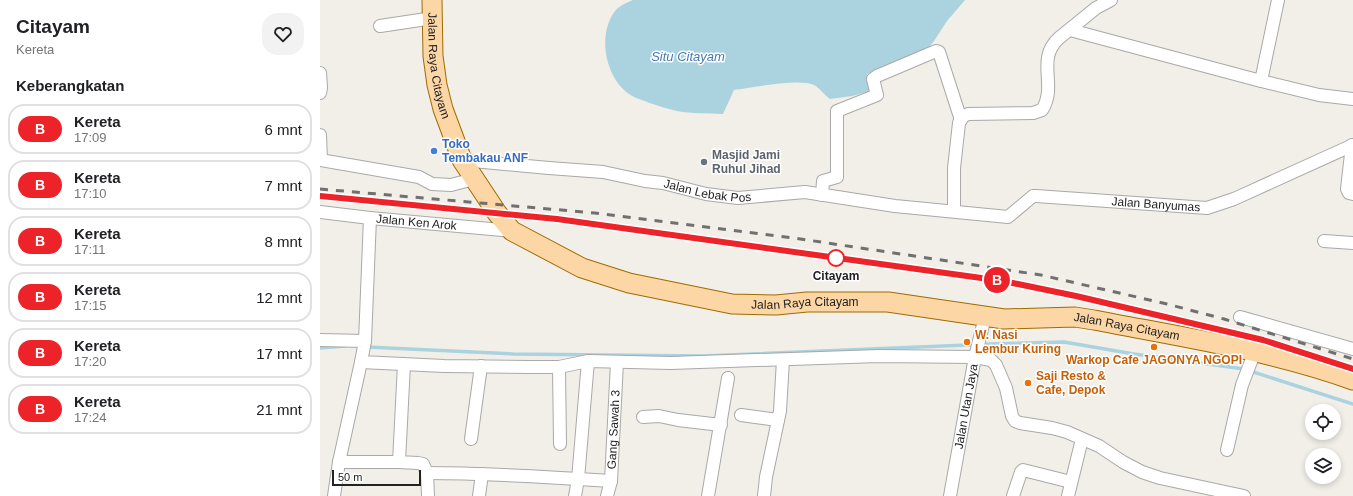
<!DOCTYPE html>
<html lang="id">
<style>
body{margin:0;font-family:Arial,sans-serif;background:#f2f2f2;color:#202124;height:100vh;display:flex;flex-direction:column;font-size:15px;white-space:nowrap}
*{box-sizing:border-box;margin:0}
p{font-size:13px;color:#757577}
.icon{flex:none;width:22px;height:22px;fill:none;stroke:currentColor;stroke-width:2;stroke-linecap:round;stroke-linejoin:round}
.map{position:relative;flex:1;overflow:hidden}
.drawer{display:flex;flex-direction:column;background:#fff;width:320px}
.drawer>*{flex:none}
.badge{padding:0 8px;border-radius:13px;font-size:14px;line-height:26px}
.fabs{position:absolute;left:985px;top:404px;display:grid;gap:8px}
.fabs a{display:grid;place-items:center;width:36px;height:36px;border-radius:50%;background:#fff;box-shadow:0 2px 6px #0003;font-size:20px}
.scale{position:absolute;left:12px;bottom:10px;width:89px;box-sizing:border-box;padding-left:4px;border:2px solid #222;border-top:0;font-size:11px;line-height:14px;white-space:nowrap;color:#222;-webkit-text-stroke:3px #fff;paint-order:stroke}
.map>.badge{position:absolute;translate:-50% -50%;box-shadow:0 0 0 2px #fff}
h2{padding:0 16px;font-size:15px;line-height:36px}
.round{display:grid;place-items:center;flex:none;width:42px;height:42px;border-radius:16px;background:#f2f2f2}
.head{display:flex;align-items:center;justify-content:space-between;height:68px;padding:0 16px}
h1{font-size:19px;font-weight:700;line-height:30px}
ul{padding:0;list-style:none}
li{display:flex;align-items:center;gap:12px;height:50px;margin:0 8px 6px;padding:0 8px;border:2px solid #e0e0e0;border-radius:16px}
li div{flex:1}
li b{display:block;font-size:15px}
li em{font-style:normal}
li .badge{min-width:44px;font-weight:700;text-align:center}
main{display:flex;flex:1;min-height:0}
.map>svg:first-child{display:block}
.water{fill:#aad3df}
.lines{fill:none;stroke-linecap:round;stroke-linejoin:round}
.stream{stroke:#aad3df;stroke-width:3.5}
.minor-casing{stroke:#a9a9a9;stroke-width:14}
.primary-casing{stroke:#a06b00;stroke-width:21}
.minor{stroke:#fff;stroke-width:12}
.primary{stroke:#fcd6a4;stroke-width:19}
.rail{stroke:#707070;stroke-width:3;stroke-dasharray:8 8;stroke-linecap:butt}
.line-casing{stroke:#fff;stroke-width:9}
.line{stroke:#ec2329;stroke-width:6}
.shop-dot{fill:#3f7fe0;stroke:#fff;stroke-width:1.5}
.worship-dot{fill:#6b7280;stroke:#fff;stroke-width:1.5}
.stop-dot{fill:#fff;stroke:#ec2329;stroke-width:2}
.food-dot{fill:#e8710a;stroke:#fff;stroke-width:1.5}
.labels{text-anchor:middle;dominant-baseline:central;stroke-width:3;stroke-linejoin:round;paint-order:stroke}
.street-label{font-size:12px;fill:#222;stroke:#fff}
.shop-label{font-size:12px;font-weight:bold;fill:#366cbe;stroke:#fff;text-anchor:start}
.worship-label{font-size:12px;font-weight:bold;fill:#5b616d;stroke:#fff;text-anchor:start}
.stop-label{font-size:12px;font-weight:bold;fill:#222;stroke:#fff}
.food-label{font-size:12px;font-weight:bold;fill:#c56008;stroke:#fff;text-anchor:start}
.water-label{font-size:13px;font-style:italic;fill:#4a7aab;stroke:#fff}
</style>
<main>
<section class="drawer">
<div class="head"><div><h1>Citayam</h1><p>Kereta</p></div><a class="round"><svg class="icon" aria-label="heart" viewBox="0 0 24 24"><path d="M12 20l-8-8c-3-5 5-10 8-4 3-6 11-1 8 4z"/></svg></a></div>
<h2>Keberangkatan</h2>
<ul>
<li><span class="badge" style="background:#ec2329;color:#fff">B</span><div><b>Kereta</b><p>17:09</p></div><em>6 mnt</em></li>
<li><span class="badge" style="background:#ec2329;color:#fff">B</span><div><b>Kereta</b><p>17:10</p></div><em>7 mnt</em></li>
<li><span class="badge" style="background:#ec2329;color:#fff">B</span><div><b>Kereta</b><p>17:11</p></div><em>8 mnt</em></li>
<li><span class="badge" style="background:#ec2329;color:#fff">B</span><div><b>Kereta</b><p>17:15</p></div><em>12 mnt</em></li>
<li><span class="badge" style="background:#ec2329;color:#fff">B</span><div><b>Kereta</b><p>17:20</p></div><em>17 mnt</em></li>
<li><span class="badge" style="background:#ec2329;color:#fff">B</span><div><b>Kereta</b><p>17:24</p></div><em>21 mnt</em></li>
</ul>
</section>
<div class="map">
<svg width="1033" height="496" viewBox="0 0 1033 496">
<rect width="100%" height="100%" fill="#f2efe9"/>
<path class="water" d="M 313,0 L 645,0 L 627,21 L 614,41 L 608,48 L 598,55 L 547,74 L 551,91 L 532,96 L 510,99 C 504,95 500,88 494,85 C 478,78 432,88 414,90 L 403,114 C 388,113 372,114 357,111 C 347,109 323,101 314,97 C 286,83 276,36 295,11 C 300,5 306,3 313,0 Z"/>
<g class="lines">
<path class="stream" d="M 47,347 L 193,354 L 384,356 L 671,344 L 744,342 L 814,354 L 924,369 L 1033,404
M 0,348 L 25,346"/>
<defs>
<g id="minor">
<path d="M 60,26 L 113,18"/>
<path d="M 750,30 L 941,81 L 999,95 L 1033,99"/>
<path d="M 0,73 L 1,88 L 0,93"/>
<path d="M 941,81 L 958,0"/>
<path d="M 0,135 L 1,160"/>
<path d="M 1032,145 L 1027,189 L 1029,193 L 1033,194"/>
<path d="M 0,160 L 99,177 L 112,184 L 131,185 L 154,179"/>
<path id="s1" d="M 142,160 L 229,168 L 283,172 L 325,181 L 343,183 L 386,194 L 418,198 L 485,192 L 575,206 L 688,217 L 713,196 L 716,196 L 887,208 L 914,199 L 1033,145"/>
<path d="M 502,195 L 503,181 L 517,177 L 517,111 L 557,95 L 553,79 L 557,76 L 616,51 L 619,52 L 641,120"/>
<path d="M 634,211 L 634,168 L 639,123 L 642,117 L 648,114 L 713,113 L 722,110 C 738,85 715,60 739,38 L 776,8 L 791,0"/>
<path id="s2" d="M 0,212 L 50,218 L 192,231"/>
<path d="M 1004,241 L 1033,243"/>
<path d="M 920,317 L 1033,349"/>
<path d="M 0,340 L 45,341 L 41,362 L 124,366 L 210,367 L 239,367 L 268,361 L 351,363 L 559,356 L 655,357 L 671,360 L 676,365 L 686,388 L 692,416 L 695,421 L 700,423 L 732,428 L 747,432 L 779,446 L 803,462 L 822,472 L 840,478 L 924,496"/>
<path d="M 45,341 L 50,218"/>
<path d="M 84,364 L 79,462 L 98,463 L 103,464 L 107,473 L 108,496"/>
<path d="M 239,367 L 240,444"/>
<path d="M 421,415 L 458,420"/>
<path d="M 323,417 L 339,416 L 358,420 L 401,425"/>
<path d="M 151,439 L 161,366"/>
<path d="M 907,450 L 922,385 L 935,351"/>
<path d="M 19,462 L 79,462"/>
<path d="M 107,473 C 169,473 230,477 291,481"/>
<path d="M 14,496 L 19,462 L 41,362"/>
<path d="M 159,496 L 162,474"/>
<path d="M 255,496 L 258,479 L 268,361"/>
<path id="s3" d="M 287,496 L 291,481 L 297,362"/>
<path d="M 388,496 L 408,378"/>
<path d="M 444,496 L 446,477 L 460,411 L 463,360"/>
<path id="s4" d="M 630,496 L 655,357 L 665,317"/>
<path d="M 693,496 L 701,472 L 703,470 L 751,482"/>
<path d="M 748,496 L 762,439"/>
</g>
<g id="primary">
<path id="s5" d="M 112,0 L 113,56 L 117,85 L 123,109 L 142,160 L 177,213 L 192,231 L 262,268 L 309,283 L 412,304 L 456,305 L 487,302 L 568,302 L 684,319 L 755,317 L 774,320 C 861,337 949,350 1033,380"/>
</g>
</defs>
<use href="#minor" class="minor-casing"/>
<use href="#primary" class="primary-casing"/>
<use href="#minor" class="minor"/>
<use href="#primary" class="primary"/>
<path class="rail" d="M 0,189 L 275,213 L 474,238 L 721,275 L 847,304 L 904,319 L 1033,359
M 0,196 L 237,219 L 683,281 L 756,296 L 943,340 L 1033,369"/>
</g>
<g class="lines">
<defs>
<path id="line" d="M 0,196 L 237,219 L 683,281 L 756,296 L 943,340 L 1033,369"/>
</defs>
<use href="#line" class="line-casing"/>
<use href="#line" class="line"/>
</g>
<circle class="shop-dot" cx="114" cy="151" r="4"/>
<circle class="worship-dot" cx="384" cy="162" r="4"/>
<circle class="stop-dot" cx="516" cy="258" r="8"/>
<g class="food-dot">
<circle cx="647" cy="342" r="4"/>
<circle cx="834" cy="347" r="4"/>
<circle cx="708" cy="383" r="4"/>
</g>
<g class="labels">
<g class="street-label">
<text stroke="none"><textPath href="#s5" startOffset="66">Jalan Raya Citayam</textPath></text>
<text stroke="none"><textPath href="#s1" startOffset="248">Jalan Lebak Pos</textPath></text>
<text stroke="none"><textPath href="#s1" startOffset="707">Jalan Banyumas</textPath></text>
<text stroke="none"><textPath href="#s2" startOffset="97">Jalan Ken Arok</textPath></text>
<text stroke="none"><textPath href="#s5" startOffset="558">Jalan Raya Citayam</textPath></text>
<text stroke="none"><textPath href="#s5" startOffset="882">Jalan Raya Citayam</textPath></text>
<text stroke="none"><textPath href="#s4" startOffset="91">Jalan Utan Jaya</textPath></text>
<text stroke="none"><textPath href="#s3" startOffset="67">Gang Sawah 3</textPath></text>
</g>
<g class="shop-label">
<text x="122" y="144">Toko<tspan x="122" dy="14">Tembakau ANF</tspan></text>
</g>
<g class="worship-label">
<text x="392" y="155">Masjid Jami<tspan x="392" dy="14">Ruhul Jihad</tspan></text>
</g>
<g class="stop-label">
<text x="516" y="276">Citayam</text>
</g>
<g class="food-label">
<text x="655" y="335">W. Nasi<tspan x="655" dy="14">Lembur Kuring</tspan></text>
<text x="834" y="360" text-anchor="middle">Warkop Cafe JAGONYA NGOPI</text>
<text x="716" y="376">Saji Resto &amp;<tspan x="716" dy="14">Cafe, Depok</tspan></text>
</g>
<g class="water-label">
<text x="368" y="56">Situ Citayam</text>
</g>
</g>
</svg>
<div class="fabs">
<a><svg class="icon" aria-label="locate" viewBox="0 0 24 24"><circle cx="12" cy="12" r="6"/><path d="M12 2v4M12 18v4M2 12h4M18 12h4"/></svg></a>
<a><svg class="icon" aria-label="layers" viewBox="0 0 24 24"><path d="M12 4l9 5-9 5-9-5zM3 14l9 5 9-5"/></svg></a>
</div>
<div class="scale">50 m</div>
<b class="badge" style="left:677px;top:280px;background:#ec2329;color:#fff">B</b>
</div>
</main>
